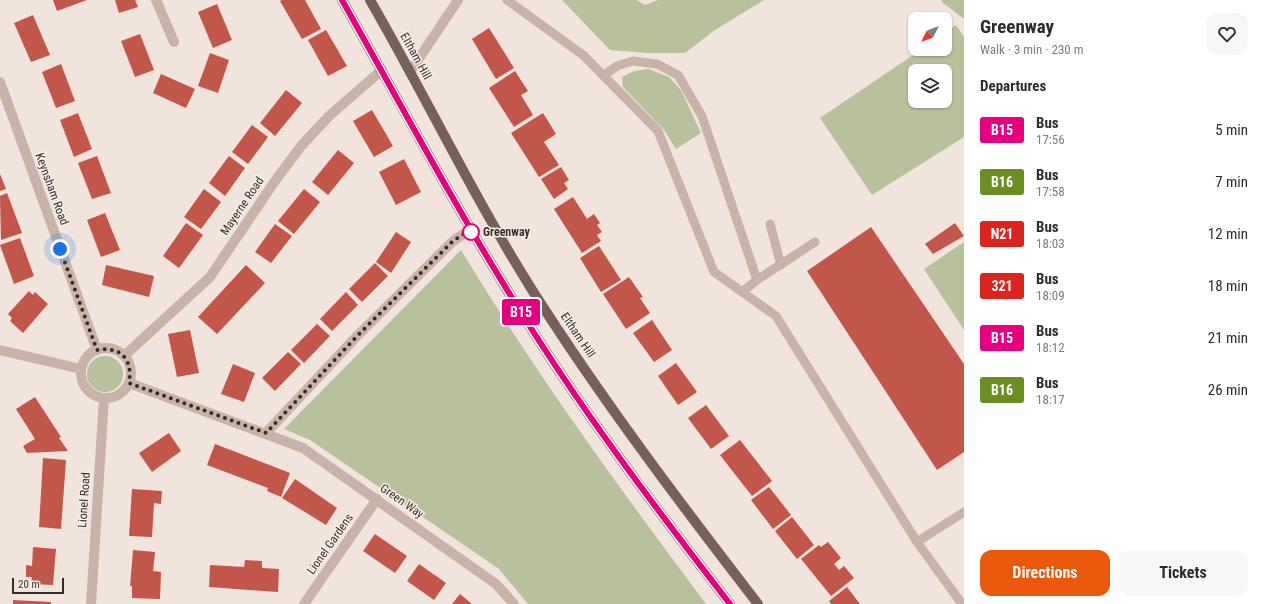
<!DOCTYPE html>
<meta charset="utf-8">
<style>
body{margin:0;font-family:"Roboto Condensed",sans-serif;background:#f7f7f7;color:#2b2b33;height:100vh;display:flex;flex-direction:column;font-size:15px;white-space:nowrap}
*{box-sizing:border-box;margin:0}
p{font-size:13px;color:#7c7c81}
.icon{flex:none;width:22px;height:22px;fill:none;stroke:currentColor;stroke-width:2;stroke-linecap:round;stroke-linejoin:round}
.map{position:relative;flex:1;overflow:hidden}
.sheet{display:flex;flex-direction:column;background:#fff;width:300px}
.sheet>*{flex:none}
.badge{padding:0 8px;border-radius:3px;font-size:14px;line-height:26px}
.needle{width:26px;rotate:228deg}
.fabs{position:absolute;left:908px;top:12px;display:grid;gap:8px}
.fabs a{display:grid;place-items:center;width:44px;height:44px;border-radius:8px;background:#fff;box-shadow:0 1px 3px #0004;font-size:20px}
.scale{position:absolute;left:12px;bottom:10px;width:52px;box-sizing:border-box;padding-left:4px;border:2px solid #362b28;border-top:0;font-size:11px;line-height:14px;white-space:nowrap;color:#362b28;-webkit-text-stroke:3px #f9efe8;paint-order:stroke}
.you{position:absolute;width:20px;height:20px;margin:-10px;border:3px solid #fff;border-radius:50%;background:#1a73e8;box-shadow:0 0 0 6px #1a73e833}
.map>.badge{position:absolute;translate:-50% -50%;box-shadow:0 0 0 2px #fff}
h2{padding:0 16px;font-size:15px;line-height:36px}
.round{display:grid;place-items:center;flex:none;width:42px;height:42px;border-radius:12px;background:#f7f7f7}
.head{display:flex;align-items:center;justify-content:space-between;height:68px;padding:0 16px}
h1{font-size:19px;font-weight:700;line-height:30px}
.primary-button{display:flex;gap:8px;margin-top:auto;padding:8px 16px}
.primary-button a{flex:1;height:46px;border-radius:12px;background:#ea580c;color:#fff;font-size:16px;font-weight:700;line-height:46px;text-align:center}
.primary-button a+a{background:#f7f7f7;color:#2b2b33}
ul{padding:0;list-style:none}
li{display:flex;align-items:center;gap:12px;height:52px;padding:0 16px}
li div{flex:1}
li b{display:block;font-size:15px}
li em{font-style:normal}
li .badge{min-width:44px;font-weight:700;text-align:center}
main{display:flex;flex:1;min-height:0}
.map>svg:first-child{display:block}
.green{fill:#b8c09c;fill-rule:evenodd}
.building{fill:#c25749}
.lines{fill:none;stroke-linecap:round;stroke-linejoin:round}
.service{stroke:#c9b3a8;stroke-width:9}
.minor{stroke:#c9b3a8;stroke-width:10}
.primary{stroke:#77605a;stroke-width:10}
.line-casing{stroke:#fff;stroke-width:9}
.line{stroke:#e6007e;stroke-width:6}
.walk{stroke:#362b28;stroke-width:4;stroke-dasharray:0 7.2}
.stop-dot{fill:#fff;stroke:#e6007e;stroke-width:2}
.labels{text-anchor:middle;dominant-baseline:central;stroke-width:3;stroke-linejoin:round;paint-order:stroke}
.street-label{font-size:12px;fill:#362b28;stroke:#f9efe8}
.stop-label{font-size:12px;font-weight:bold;fill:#362b28;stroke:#f9efe8;text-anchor:start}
</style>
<main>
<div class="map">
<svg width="964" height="604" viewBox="0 0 964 604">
<rect width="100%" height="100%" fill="#f1e4dc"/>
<path class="green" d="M 562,0 L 637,0 L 645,5 L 658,0 L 764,0 L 715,30 L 685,53 L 647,53 L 610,50 Z
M 941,0 L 964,0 L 964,19 L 943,3 Z
M 956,25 L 964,37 L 964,137 L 872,195 L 820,118 L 922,49 L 945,49 L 945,33 ZM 915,71 L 945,71 L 945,101 L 915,101 Z
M 648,69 L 669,77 L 681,90 L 701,133 L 676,149 L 664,130 L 623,87 L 622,77 L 634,71 Z
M 964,242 L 964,330 L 924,269 Z
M 461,250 C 536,374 620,489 706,604 L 528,604 L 499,569 L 310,440 L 284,429 Z
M87 374a18 18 0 1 1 36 0a18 18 0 1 1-36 0Z"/>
<path class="building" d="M 53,0 L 87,0 L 57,11 Z
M 115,0 L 135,0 L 138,7 L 119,13 Z
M 282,0 L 305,0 L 321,29 L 302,39 L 280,1 Z
M 217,4 L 232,40 L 213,48 L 198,12 Z
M 33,15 L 50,55 L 31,62 L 14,23 Z
M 489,28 L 514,68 L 496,79 L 472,39 Z
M 326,30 L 347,66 L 328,76 L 308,40 Z
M 140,34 L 154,70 L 135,77 L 121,41 Z
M 210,53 L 229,60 L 218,93 L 198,86 Z
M 61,64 L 75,101 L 56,108 L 42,72 Z
M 515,71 L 528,91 L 521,95 L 533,115 L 514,127 L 489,88 Z
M 161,74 L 195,89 L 186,108 L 153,93 Z
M 286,90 L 302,103 L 275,136 L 260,123 Z
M 372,110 L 393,146 L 374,157 L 353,121 Z
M 78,113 L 92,149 L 74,157 L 60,120 Z
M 543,113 L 556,134 L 544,142 L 559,165 L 539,177 L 511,133 Z
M 252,125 L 268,137 L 248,164 L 232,152 Z
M 338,150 L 354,163 L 328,195 L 312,182 Z
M 97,156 L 111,193 L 92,199 L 78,163 Z
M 229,156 L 245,168 L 225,196 L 209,183 Z
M 404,159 L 421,192 L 396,205 L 379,172 Z
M 561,167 L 569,180 L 564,183 L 568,189 L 554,199 L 541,179 Z
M 0,174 L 6,189 L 0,191 Z
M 204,189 L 221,202 L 201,229 L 184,217 Z
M 304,189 L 320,202 L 294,234 L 278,221 Z
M 7,193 L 22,233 L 1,240 L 0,196 Z
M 573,197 L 587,219 L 594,214 L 600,223 L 597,225 L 602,232 L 597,235 L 601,241 L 582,253 L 554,209 Z
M 105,213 L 120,250 L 101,257 L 87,220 Z
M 186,223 L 203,235 L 179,268 L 163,256 Z
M 955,223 L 964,236 L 933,254 L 925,244 Z
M 275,224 L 292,236 L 271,263 L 255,252 Z
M 871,227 L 964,364 L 964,452 L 937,470 L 807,271 Z
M 396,232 L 411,242 L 391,273 L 376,262 Z
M 20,238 L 34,276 L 14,284 L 0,245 Z
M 599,246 L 621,280 L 601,292 L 580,258 Z
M 375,263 L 388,276 L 362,302 L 349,289 Z
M 106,265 L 154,276 L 149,297 L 102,285 Z
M 246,265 L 265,283 L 217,334 L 198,317 Z
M 629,277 L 643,297 L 640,298 L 650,313 L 626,329 L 603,294 Z
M 29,291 L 33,295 L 35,292 L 48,304 L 23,333 L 10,321 L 12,318 L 8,314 Z
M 346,292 L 358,305 L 332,331 L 320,319 Z
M 652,320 L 672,350 L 654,362 L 633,333 Z
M 317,324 L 330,336 L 304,363 L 291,350 Z
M 190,330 L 199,373 L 177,377 L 168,334 Z
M 288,352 L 301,364 L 275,391 L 262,378 Z
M 676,363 L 697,392 L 678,405 L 658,376 Z
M 233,364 L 255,373 L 244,402 L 221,394 Z
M 35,397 L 61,437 L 59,438 L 68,451 L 27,453 L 23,446 L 35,439 L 16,409 Z
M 706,405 L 729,436 L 711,449 L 688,418 Z
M 169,433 L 181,451 L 152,472 L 139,453 Z
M 740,440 L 772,481 L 752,496 L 720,455 Z
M 215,444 L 290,473 L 281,497 L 267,491 L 268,488 L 207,465 Z
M 43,458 L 66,460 L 61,529 L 39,527 Z
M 295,479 L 337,508 L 326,525 L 282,498 Z
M 769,487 L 791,515 L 773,529 L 751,500 Z
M 132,489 L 162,491 L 161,504 L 154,503 L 152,537 L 129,536 Z
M 792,517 L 814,545 L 797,559 L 775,531 Z
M 375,534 L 407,556 L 395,573 L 363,551 Z
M 828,542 L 841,558 L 834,564 L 839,570 L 844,566 L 854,578 L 831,596 L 801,559 L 819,545 L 821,547 Z
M 33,547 L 56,549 L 53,585 L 31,584 L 32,577 L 26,577 L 26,565 L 32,566 Z
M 133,550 L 155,552 L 153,571 L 161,572 L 160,599 L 132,598 L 132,586 L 130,586 Z
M 245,560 L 262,561 L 262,568 L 279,569 L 278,592 L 209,587 L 210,565 L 244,567 Z
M 419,564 L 446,583 L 434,600 L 407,581 Z
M 847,587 L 860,604 L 831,604 L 829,601 Z
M 460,594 L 472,604 L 452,604 Z
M 13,600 L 51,602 L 51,604 L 13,604 Z"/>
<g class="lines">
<path class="service" d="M 507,0 L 583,55 L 658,131 L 714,272 L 776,316 L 917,542 L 962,604
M 603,76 L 617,66 L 633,61 L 657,64 L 678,75 L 702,116 L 757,280 L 742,292
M 770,224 L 781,265
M 757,280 L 815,242
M 917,542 L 964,512"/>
<path class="minor" d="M 156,0 L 174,42
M 410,72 L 458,0
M 0,82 L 97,350
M81 373a25 25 0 1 1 50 0a25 25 0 1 1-50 0Z
M 0,350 L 81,369
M 124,356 L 210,277 L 275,181 L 301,146 L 330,115 L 382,70
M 129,383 L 303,448 L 496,584 L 514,604
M 266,433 L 358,335 L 453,241 L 470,230
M 91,604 L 104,398
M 304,604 L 377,499"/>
<path class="primary" d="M 342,0 C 399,101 453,203 514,301 C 579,407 654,506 730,604
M 370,0 C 426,97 474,198 534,293 C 603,401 680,503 758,604"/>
</g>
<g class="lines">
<defs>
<path id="line" d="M 342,0 C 399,101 453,203 514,301 C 579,407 654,506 730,604"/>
</defs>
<use href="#line" class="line-casing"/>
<use href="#line" class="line"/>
<path class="walk" d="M 60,249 L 97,350 C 121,346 133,359 129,383 L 266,433 L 358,335 L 453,241 L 470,230 L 471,232"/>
</g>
<circle class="stop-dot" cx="471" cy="232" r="8"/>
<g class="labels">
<g class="street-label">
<text transform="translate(416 56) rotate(61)">Eltham Hill</text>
<text transform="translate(52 189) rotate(70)">Keynsham Road</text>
<text transform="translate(242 206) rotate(-56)">Mayerne Road</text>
<text transform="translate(578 335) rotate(56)">Eltham Hill</text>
<text transform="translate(84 500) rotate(-86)">Lionel Road</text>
<text transform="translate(402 501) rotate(35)">Green Way</text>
<text transform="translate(330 544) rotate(-55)">Lionel Gardens</text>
</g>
<g class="stop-label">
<text x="483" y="232">Greenway</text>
</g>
</g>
</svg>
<div class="fabs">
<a><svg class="needle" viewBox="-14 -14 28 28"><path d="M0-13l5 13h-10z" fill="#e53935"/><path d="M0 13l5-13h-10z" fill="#7c7c81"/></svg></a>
<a><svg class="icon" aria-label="layers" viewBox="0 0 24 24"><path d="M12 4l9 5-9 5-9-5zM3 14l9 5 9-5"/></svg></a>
</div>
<div class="scale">20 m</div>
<div class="you" style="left:60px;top:249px"></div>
<b class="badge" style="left:521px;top:312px;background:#e6007e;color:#fff">B15</b>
</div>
<section class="sheet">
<div class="head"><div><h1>Greenway</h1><p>Walk · 3 min · 230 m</p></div><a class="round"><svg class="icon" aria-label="heart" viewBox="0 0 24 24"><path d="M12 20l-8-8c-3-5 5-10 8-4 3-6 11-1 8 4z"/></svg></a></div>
<h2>Departures</h2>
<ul>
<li><span class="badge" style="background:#e6007e;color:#fff">B15</span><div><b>Bus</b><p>17:56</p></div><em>5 min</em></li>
<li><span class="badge" style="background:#6b8e23;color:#fff">B16</span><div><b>Bus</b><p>17:58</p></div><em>7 min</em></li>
<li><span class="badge" style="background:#dc241f;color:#fff">N21</span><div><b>Bus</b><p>18:03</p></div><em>12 min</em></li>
<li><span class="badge" style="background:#dc241f;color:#fff">321</span><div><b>Bus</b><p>18:09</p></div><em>18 min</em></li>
<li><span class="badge" style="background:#e6007e;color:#fff">B15</span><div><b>Bus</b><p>18:12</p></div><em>21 min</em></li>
<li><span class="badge" style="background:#6b8e23;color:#fff">B16</span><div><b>Bus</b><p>18:17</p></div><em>26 min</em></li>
</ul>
<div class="primary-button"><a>Directions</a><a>Tickets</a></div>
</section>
</main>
